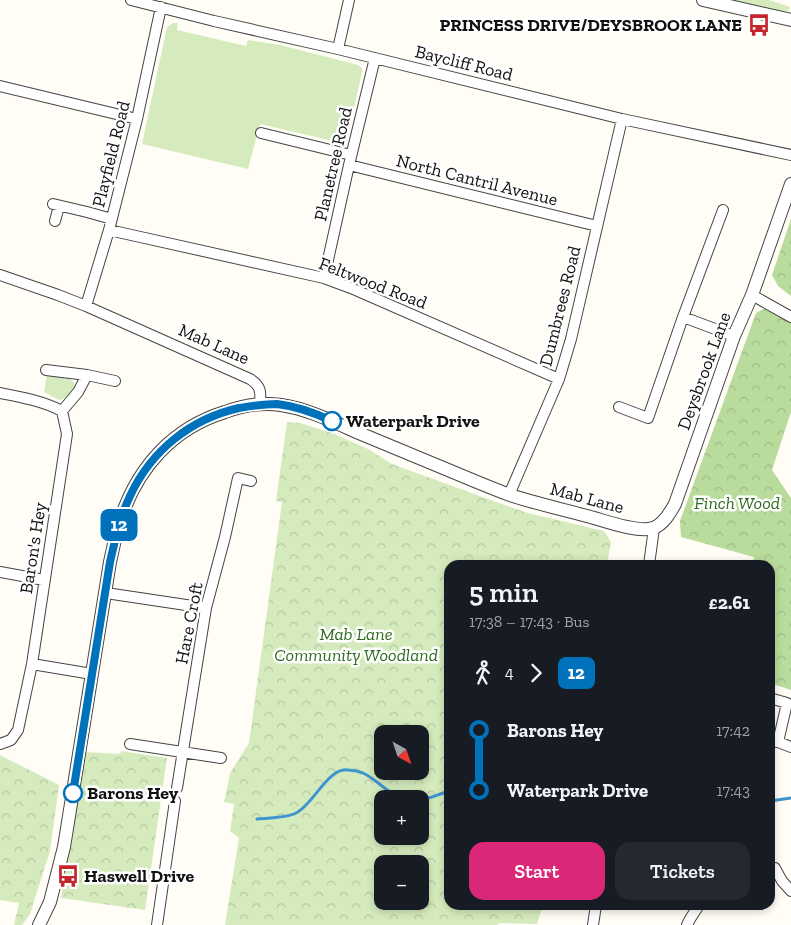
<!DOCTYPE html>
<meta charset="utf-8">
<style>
body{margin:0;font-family:"Zilla Slab",serif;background:#242831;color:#f1f3f6;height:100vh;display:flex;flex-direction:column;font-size:19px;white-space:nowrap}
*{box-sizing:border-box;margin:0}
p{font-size:16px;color:#9ea1a6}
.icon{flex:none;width:28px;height:28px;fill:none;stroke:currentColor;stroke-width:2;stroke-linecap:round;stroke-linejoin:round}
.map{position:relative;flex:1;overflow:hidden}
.panel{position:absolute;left:444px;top:560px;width:331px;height:350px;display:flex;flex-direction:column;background:#171b24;border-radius:15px;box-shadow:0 2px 8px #0003}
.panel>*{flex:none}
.badge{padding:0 10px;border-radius:8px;font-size:18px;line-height:32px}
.needle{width:32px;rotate:140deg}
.controls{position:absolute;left:374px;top:725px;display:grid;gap:10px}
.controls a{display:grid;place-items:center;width:55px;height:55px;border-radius:10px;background:#171b24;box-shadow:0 2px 8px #0003;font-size:25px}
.map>.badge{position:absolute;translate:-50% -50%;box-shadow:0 0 0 2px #fff}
.legs{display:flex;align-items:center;gap:8px;height:55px;padding:0 25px;font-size:16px}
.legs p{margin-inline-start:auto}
.headline{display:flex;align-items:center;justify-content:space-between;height:85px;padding:0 25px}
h1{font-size:28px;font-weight:600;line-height:38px}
.action{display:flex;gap:10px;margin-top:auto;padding:10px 25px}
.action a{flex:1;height:58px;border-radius:15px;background:#db2777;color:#fff;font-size:20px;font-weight:600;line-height:58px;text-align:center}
.action a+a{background:#242831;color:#f1f3f6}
ul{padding:0 25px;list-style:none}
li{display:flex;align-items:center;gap:18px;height:60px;font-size:19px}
li i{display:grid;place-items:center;width:8px;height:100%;margin:0 6px;background:currentColor}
li i::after{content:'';width:12px;height:12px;margin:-6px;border:4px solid;border-radius:50%;background:#171b24}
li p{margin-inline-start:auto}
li:first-child i{background:linear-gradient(#0000 50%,currentColor 0)}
li:last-child i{background:linear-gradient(currentColor 50%,#0000 0)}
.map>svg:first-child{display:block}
.grass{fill:#d5ebbd}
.forest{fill:url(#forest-crowns)}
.park{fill:url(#park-crowns);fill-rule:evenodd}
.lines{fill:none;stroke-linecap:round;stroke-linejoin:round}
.stream{stroke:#3f96cf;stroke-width:3}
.minor-casing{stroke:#444;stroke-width:12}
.tertiary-casing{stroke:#444;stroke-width:14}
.minor{stroke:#fff;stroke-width:10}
.tertiary{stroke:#fff;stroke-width:12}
.line-1-casing{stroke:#fff;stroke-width:11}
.line-1{stroke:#0072bc;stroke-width:8}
.stop-1-dot{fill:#fff;stroke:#0072bc;stroke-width:2.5}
.labels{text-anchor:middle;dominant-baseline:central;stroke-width:5;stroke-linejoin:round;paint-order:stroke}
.poi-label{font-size:18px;font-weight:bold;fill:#111;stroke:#fff;text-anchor:end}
.street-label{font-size:18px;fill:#111;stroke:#fff}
.stop-label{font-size:18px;font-weight:bold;fill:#111;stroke:#fff;text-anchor:start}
.park-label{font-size:18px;font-style:italic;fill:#2f6b1f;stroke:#fff}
</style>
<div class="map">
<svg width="791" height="925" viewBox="0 0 791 925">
<defs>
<pattern id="forest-crowns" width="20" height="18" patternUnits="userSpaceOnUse" patternTransform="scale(1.25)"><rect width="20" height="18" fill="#b9dc9c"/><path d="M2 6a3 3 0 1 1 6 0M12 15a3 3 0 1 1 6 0" fill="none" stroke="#9ebc85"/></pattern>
<pattern id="park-crowns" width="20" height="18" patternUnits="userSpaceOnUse" patternTransform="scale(1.25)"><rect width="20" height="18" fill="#d5ebbd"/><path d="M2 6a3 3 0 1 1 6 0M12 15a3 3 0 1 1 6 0" fill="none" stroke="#b6c8a1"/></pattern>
</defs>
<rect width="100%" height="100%" fill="#fffdf5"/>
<path class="grass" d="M 728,0 L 769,0 L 790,7 L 788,11 L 775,11 Z
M 173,23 L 178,23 L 177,30 L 246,46 L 248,40 L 280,45 L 358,65 L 362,68 L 362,72 L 346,144 L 260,124 L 248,169 L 142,144 L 167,27 Z
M 47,375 C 53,376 62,376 68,378 C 83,385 69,398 59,400 L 44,392 Z"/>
<path class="forest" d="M 791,219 L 791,296 L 778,286 L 772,275 Z
M 765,308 L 791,322 L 791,412 L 772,470 L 791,498 L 791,690 L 770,683 L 770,565 L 752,565 L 754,557 L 681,537 L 680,521 L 756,313 Z"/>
<path class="park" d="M 287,422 L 300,423 L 332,433 L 368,449 L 392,464 L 496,502 L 528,513 L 604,531 L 611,542 L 607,565 L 449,565 L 449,905 L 543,905 L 537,924 L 501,923 L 496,925 L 225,925 L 239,838 L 230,831 L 234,804 L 224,802 L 230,773 L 249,743 L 282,502 L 276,501 ZM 382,734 L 420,734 L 420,771 L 382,771 ZM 382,799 L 420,799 L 420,836 L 382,836 ZM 382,864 L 420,864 L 420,901 L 382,901 Z
M 121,751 L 167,758 L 145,910 L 61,898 L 85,752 L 120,754 Z
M 0,755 L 59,785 L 50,851 L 30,914 L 22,925 L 14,925 L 19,903 L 0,900 Z"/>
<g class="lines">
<path class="stream" d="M 420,800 L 432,797 L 449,791
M 770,801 L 791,798
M 257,819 C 267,818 287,818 296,813 C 313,805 328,767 348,770 C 352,770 358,771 363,773 C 378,780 388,795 406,799"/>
<defs>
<path id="minor" d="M 131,0 L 214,21 L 338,49 L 622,119 L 791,155
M 338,49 L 349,0
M 0,86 L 137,119
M 261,133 L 351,155
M 349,165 L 597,226
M 53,204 L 87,212 L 112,219
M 55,221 L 59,206
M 109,230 L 324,278 L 351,288 L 559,379
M 0,275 L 58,295 L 86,306 L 250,379 C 261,386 261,392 260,404
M 324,278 L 349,165 L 375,58
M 752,295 L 791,317
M 86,306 L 109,230 L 137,119 L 161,7
M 683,317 L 734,336
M 46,370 L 87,375 L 115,381
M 0,393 C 21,397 43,401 62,411 L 67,434 L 32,664 L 18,730 L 11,740 L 0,744
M 619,407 L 648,418 L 683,317 L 723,210
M 62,411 L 78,392 L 87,375
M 509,495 L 559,379 L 571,339 L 622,119
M 649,565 L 654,528
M 0,572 L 44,580
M 106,593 L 206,608
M 32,664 L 92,674
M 773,699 L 787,703 L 778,742
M 770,741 L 778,742 L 791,747
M 130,744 L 221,758
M 177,788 L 206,608 L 225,537 L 238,478 L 251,481
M 770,869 L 775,868 L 782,881 L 791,891
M 157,925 L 175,801
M 593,925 L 596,905
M 687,925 L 690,919 L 699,905"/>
<path id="tertiary" d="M 703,0 L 791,20
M 39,925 L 50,902 L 64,847 L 110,562 C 113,548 116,533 121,518 C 138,467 173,428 225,412 C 242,406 263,402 281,405 C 308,409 334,422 359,433 C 391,446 422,459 453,472 C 472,480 491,488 510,495 C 537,504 566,510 594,518 C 608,522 639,533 653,528 C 663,525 670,513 675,504 L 734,336 L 752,295 L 791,184"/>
</defs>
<use href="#minor" class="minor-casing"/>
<use href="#tertiary" class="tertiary-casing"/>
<use href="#minor" class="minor"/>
<use href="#tertiary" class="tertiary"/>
</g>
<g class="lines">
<defs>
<path id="line-1" d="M 73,793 L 110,562 C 115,540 120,517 130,496 C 151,451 190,419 239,408 C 252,406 264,404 277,404 C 295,406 315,413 332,421"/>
</defs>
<use href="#line-1" class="line-1-casing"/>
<use href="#line-1" class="line-1"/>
</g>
<defs>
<symbol id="bus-bare" viewBox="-9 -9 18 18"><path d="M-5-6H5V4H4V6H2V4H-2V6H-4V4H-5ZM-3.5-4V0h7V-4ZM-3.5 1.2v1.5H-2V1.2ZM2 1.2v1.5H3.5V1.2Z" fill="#c4262e" stroke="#fff" stroke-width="2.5" paint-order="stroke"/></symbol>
</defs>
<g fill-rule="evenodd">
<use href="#bus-bare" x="743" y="9" width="32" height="32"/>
<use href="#bus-bare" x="52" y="860" width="32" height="32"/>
</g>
<g class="stop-1-dot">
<circle cx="332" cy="421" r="9"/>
<circle cx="73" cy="793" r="9"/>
</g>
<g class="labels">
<g class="poi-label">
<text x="742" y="25">PRINCESS DRIVE/DEYSBROOK LANE</text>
<text x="84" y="876" text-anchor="start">Haswell Drive</text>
</g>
<g class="street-label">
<text transform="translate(464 63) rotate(14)">Baycliff Road</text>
<text transform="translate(111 154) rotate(-76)">Playfield Road</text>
<text transform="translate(333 164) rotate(-77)">Planetree Road</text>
<text transform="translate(477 180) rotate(14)">North Cantril Avenue</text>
<text transform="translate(373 283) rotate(21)">Feltwood Road</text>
<text transform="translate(560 306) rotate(-76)">Dumbrees Road</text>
<text transform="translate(214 344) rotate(24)">Mab Lane</text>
<text transform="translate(704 371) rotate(-70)">Deysbrook Lane</text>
<text transform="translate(587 498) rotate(15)">Mab Lane</text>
<text transform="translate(33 548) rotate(-81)">Baron's Hey</text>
<text transform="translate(189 623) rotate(-79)">Hare Croft</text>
</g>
<g class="stop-label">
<text x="346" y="421">Waterpark Drive</text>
<text x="87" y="793">Barons Hey</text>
</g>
<g class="park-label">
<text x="737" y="503">Finch Wood</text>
<text x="356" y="634">Mab Lane<tspan x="356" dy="21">Community Woodland</tspan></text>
</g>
</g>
</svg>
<div class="controls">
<a><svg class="needle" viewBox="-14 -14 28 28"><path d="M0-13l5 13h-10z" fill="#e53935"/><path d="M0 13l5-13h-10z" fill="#9ea1a6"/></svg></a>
<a>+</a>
<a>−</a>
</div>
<b class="badge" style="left:119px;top:525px;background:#0072bc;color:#fff">12</b>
<section class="panel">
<div class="headline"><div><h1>5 min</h1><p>17:38 – 17:43 · Bus</p></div><b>£2.61</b></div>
<div class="legs"><svg class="icon" aria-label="walk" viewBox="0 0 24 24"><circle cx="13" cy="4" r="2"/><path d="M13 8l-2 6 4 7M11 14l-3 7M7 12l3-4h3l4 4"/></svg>4<svg class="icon" aria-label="forward" viewBox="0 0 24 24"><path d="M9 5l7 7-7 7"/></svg><b class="badge" style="background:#0072bc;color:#fff">12</b></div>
<ul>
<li><i style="color:#0072bc"></i><b>Barons Hey</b><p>17:42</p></li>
<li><i style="color:#0072bc"></i><b>Waterpark Drive</b><p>17:43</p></li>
</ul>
<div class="action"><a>Start</a><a>Tickets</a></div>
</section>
</div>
